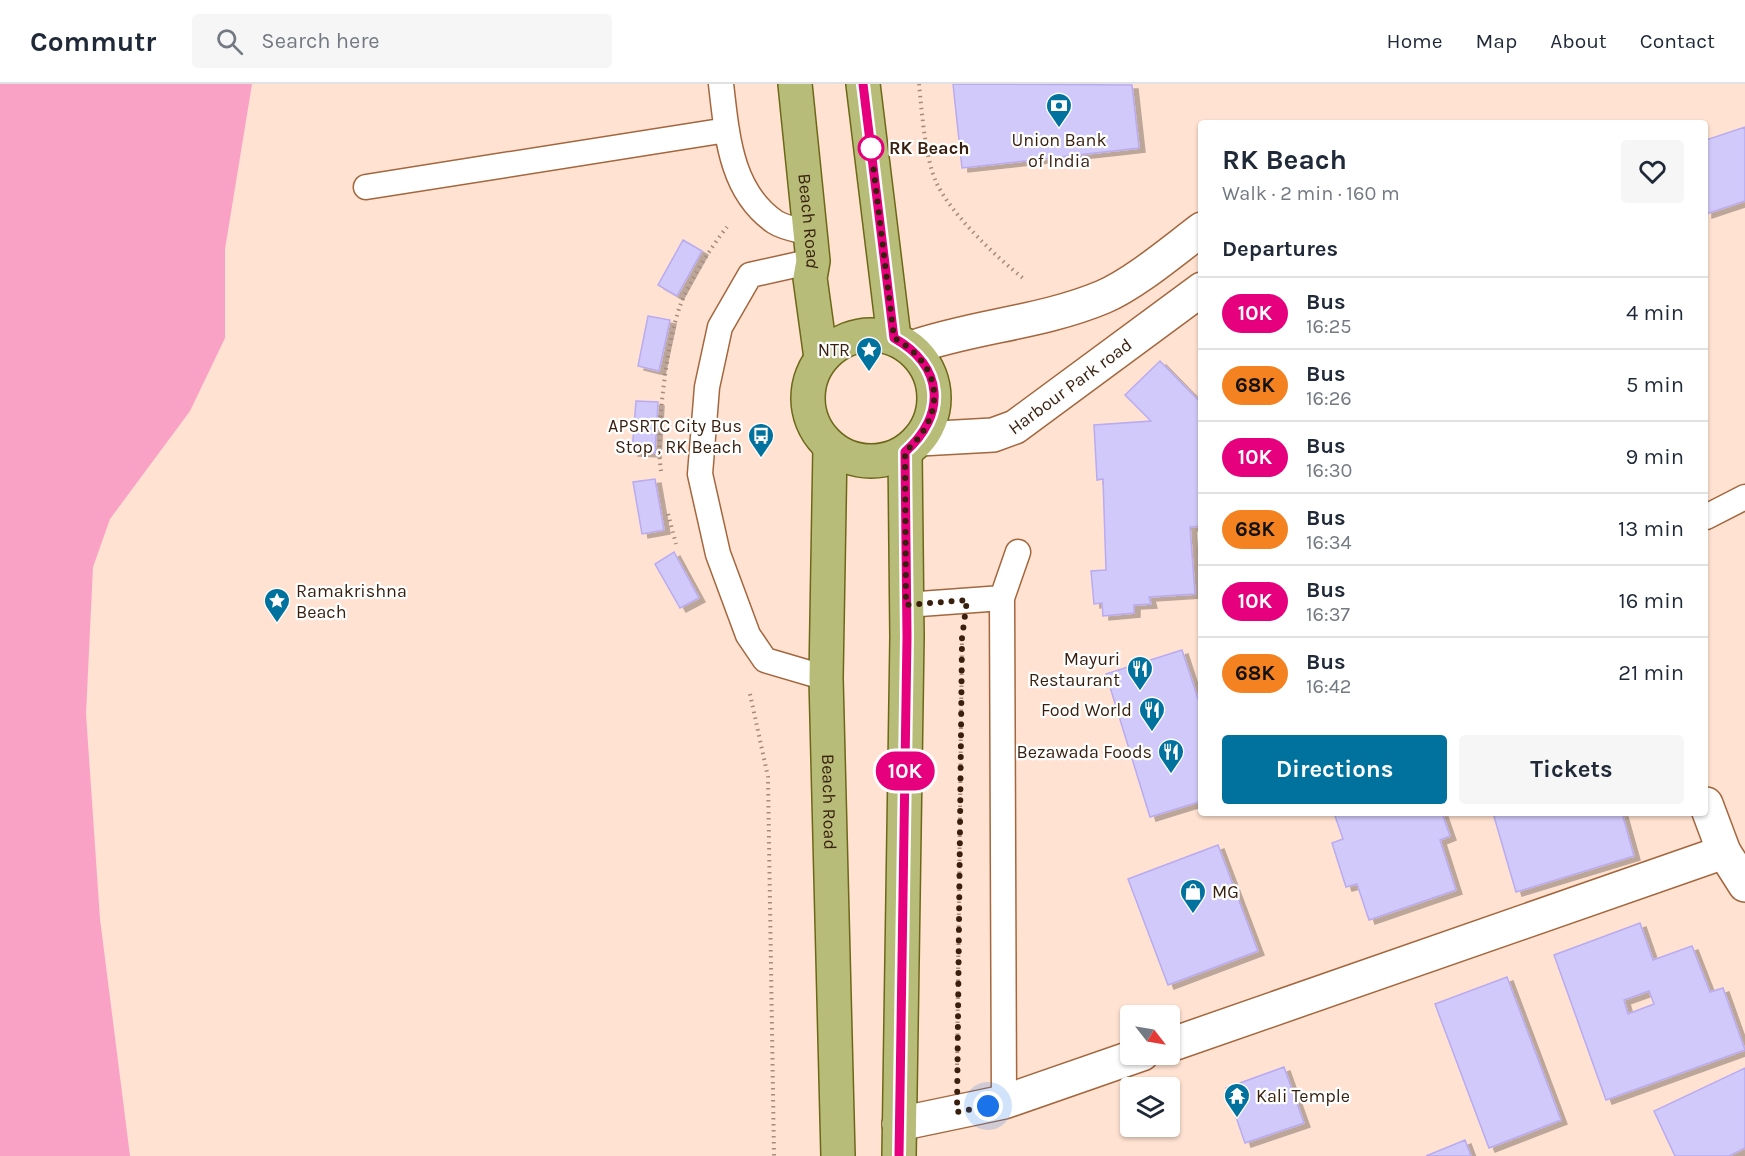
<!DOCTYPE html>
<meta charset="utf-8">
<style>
body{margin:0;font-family:Karla,sans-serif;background:#f6f6f7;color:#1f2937;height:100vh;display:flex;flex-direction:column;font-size:22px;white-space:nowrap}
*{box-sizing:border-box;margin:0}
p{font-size:20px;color:#747a83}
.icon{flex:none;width:33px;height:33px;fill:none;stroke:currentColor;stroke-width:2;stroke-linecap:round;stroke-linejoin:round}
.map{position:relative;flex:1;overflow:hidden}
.details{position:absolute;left:1198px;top:36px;width:510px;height:696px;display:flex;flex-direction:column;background:#fff;border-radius:6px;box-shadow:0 2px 4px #0004}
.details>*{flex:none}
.badge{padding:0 12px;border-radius:20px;font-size:21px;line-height:39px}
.needle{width:39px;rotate:121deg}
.fabs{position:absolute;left:1120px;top:921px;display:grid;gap:12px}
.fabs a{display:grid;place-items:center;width:60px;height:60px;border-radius:6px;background:#fff;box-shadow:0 2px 4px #0004;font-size:30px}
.you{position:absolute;width:30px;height:30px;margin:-15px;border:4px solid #fff;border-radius:50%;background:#1a73e8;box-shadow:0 0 0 9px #1a73e833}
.map>.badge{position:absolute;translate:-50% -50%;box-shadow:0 0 0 3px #fff}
h2{padding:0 24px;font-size:22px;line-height:54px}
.round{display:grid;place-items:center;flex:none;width:63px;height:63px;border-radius:6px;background:#f6f6f7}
.summary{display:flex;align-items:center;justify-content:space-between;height:102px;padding:0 24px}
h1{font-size:28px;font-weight:700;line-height:45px}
.cta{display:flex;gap:12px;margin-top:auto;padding:12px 24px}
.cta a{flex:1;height:69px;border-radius:6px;background:#00729d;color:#fff;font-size:24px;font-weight:700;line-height:69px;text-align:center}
.cta a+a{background:#f6f6f7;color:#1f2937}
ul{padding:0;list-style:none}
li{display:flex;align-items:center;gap:18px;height:72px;padding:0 24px;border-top:2px solid #e0e1e3}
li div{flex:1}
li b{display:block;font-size:22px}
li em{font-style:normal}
li .badge{min-width:66px;font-weight:700;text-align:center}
header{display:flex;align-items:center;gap:36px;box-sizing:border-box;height:84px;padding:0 30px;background:#fff;border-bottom:2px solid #e0e1e3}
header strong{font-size:28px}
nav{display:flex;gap:33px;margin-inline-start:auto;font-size:21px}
.search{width:420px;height:54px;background:#f6f6f7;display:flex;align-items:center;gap:15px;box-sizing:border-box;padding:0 21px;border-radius:6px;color:#747a83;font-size:22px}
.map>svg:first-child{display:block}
.water{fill:#f9a2c6}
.building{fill:#d1c9f9;stroke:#b9abf0;stroke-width:1.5;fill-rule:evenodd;filter:url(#shadow)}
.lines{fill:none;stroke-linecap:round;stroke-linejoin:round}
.service-casing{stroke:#a4663d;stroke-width:27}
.minor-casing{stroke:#a4663d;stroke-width:36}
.tertiary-casing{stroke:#a4663d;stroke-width:36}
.primary-casing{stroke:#6d6819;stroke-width:36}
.path{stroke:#a78b7a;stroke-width:4;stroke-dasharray:1.5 4.5;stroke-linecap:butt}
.service{stroke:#fff;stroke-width:24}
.minor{stroke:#fff;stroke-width:33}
.tertiary{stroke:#fff;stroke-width:33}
.primary{stroke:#b8bc79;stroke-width:33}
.line-casing{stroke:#fff;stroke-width:14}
.line{stroke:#e6007e;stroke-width:9}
.walk{stroke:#391f0e;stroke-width:6;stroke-dasharray:0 10.8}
.stop-dot{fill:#fff;stroke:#e6007e;stroke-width:3}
.labels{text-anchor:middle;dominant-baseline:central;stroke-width:4.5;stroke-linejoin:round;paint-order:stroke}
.poi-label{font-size:18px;fill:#391f0e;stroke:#fff;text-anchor:end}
.stop-label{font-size:18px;font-weight:bold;fill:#391f0e;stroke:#fff;text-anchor:start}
.street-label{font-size:18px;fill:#391f0e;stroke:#fff}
</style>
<header>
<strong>Commutr</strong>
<div class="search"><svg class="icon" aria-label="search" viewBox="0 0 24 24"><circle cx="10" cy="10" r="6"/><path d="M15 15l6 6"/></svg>Search here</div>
<nav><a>Home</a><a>Map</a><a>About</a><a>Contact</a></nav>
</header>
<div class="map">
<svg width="1745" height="1072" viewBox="0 0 1745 1072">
<defs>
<filter id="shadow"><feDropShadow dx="6" dy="4" stdDeviation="0" flood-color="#0004"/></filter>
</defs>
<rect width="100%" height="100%" fill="#ffe2d1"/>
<path class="water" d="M 0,0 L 252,0 L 225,165 L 225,254 L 190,327 L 110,435 L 93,483 L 86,630 L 100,835 L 130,1072 L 0,1072 Z"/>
<path class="building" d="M 953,0 L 1132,1 L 1139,64 L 962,84 Z
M 1745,43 L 1745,117 L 1706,130 L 1706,56 Z
M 683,156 L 702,167 L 677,212 L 658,201 Z
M 648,232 L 670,236 L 659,287 L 638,282 Z
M 1160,277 L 1202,320 L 1202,442 L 1190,443 L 1195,510 L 1149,513 L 1151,520 L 1134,521 L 1134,529 L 1103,532 L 1102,519 L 1094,520 L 1091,487 L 1106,486 L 1103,395 L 1097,396 L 1094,341 L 1151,337 L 1125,311 Z
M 636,317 L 658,318 L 655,369 L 632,368 Z
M 655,395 L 664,446 L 642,450 L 633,398 Z
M 674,468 L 699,514 L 680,524 L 655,480 Z
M 1182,566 L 1202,627 L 1202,717 L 1150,733 L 1106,590 Z
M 1334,729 L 1442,729 L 1450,752 L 1440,756 L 1456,806 L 1369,836 L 1357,800 L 1346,803 L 1332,759 L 1343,755 Z
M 1493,729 L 1622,729 L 1634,772 L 1516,808 Z
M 1218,761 L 1258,867 L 1168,901 L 1128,795 Z
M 1640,839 L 1653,876 L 1692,862 L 1710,908 L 1723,904 L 1745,966 L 1606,1016 L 1554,871 ZM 1649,907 L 1654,920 L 1628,930 L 1624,916 Z
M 1507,893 L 1561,1036 L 1489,1064 L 1435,920 Z
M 1284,983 L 1304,1039 L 1245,1059 L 1226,1004 Z
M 1745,984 L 1745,1064 L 1729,1072 L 1675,1072 L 1654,1027 Z
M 1465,1056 L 1471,1072 L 1426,1072 Z"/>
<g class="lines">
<defs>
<path id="service" d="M 721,0 C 727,50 730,107 775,138 C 784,144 799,146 810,149
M 366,103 L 727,46
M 813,177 L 750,191 L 720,243 L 707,303 L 700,390 L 718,470 L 748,551 L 765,576 L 826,594
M 1706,433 L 1745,413
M 1002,514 L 1018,468
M 906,521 L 1002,514 L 1004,1018"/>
<path id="minor" d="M 1170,961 L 1724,768
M 899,1040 L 1004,1018 L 1142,970"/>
<g id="tertiary">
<path d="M 911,264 C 974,242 1041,239 1103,213 C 1134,200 1174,166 1202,145"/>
<path id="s1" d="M 920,355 L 993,351 L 1015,343 L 1202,205"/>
<path d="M 1706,720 L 1724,768 L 1745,801"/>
</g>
<g id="primary">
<path id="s2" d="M 795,0 L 813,177 L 810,194 L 821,274"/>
<path d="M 863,0 L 894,254"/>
<circle cx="871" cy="314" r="63"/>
<path id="s3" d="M 830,364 L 826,594 L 838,1072"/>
<path d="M 899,1072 L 907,553 L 905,368"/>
</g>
</defs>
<use href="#service" class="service-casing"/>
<use href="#minor" class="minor-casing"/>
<use href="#tertiary" class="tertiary-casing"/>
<use href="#primary" class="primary-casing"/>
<path class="path" d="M 919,0 C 922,28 925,75 937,100 C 953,132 995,172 1024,195
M 661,387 C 655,350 667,258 680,222 C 688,200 712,161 727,143
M 668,430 L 676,460
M 750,610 L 768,693 L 774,1072
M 957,987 L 962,554"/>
<use href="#service" class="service"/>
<use href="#minor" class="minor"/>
<use href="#tertiary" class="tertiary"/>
<use href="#primary" class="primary"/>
</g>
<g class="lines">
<defs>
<path id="line" d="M 863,0 L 894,254 C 944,282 947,331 905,368 L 907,553 L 899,1072"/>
</defs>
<use href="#line" class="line-casing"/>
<use href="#line" class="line"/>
<path class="walk" d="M 871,64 L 894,254 C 944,282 947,331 905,368 L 906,521 L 967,516 L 962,554 L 957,1028 L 988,1022"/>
</g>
<defs>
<symbol id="bank-pin" viewBox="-11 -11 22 30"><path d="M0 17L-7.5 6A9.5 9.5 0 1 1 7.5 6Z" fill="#00729d" stroke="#fff"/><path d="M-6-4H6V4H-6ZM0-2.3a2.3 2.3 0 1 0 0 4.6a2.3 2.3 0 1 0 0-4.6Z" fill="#fff"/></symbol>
<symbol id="sight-pin" viewBox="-11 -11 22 30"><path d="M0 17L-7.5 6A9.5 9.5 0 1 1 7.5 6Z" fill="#00729d" stroke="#fff"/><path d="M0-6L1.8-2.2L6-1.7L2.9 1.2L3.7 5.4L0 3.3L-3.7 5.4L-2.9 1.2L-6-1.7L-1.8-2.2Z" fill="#fff"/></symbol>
<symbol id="bus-pin" viewBox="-11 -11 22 30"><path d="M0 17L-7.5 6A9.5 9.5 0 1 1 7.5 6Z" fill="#00729d" stroke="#fff"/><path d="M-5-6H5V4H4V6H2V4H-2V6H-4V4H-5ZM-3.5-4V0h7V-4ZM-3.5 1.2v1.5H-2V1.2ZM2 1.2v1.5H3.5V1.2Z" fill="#fff"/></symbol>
<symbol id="restaurant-pin" viewBox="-11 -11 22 30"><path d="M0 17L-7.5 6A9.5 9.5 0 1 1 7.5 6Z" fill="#00729d" stroke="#fff"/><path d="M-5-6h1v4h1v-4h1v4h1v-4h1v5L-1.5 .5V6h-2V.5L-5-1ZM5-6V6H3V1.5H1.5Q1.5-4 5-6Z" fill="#fff"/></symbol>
<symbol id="shop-pin" viewBox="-11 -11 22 30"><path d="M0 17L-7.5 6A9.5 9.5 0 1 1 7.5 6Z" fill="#00729d" stroke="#fff"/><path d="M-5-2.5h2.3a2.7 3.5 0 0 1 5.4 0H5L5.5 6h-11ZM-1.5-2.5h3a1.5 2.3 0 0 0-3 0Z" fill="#fff"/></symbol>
<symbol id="temple-pin" viewBox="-11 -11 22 30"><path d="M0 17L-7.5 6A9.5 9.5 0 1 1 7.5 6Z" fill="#00729d" stroke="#fff"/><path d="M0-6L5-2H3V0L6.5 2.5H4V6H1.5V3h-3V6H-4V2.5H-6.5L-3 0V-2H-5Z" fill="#fff"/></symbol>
</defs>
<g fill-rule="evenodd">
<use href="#bank-pin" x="1044" y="7" width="30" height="40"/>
<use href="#sight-pin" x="854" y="251" width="30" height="40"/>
<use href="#bus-pin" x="746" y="337" width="30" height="40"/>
<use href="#sight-pin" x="262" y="502" width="30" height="40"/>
<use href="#restaurant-pin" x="1125" y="570" width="30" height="40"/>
<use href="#restaurant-pin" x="1137" y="611" width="30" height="40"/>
<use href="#restaurant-pin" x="1156" y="653" width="30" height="40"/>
<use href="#shop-pin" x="1178" y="793" width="30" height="40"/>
<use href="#temple-pin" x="1222" y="997" width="30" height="40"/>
</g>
<circle class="stop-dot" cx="871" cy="64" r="12"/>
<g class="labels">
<g class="poi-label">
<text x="1059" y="56" text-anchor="middle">Union Bank<tspan x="1059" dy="21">of India</tspan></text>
<text x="850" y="266">NTR</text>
<text x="742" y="342">APSRTC City Bus<tspan x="742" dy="21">Stop , RK Beach</tspan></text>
<text x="296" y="507" text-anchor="start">Ramakrishna<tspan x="296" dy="21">Beach</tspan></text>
<text x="1120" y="575">Mayuri<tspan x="1120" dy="21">Restaurant</tspan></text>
<text x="1132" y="626">Food World</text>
<text x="1152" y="668">Bezawada Foods</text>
<text x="1212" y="808" text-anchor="start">MG</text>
<text x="1256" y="1012" text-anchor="start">Kali Temple</text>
</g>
<g class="stop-label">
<text x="889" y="64">RK Beach</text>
</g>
<g class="street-label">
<text stroke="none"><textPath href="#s2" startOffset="138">Beach Road</textPath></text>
<text stroke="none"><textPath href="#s1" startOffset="165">Harbour Park road</textPath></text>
<text stroke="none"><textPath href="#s3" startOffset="354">Beach Road</textPath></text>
</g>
</g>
</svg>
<div class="fabs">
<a><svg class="needle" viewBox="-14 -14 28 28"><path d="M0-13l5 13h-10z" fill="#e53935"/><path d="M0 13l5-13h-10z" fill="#747a83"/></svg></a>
<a><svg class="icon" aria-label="layers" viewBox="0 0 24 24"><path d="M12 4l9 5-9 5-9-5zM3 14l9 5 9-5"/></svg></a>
</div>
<div class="you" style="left:988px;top:1022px"></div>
<b class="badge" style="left:905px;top:687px;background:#e6007e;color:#fff">10K</b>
<section class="details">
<div class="summary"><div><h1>RK Beach</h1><p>Walk · 2 min · 160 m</p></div><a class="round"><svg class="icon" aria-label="heart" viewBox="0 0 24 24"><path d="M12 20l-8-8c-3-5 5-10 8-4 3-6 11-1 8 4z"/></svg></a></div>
<h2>Departures</h2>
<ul>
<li><span class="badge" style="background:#e6007e;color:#fff">10K</span><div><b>Bus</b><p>16:25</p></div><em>4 min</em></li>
<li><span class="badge" style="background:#f58220;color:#111">68K</span><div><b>Bus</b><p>16:26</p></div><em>5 min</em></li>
<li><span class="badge" style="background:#e6007e;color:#fff">10K</span><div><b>Bus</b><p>16:30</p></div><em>9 min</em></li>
<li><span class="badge" style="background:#f58220;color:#111">68K</span><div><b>Bus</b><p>16:34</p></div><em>13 min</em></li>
<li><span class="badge" style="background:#e6007e;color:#fff">10K</span><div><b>Bus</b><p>16:37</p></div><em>16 min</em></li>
<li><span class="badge" style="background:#f58220;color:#111">68K</span><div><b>Bus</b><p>16:42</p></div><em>21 min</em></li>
</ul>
<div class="cta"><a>Directions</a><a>Tickets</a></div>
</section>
</div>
